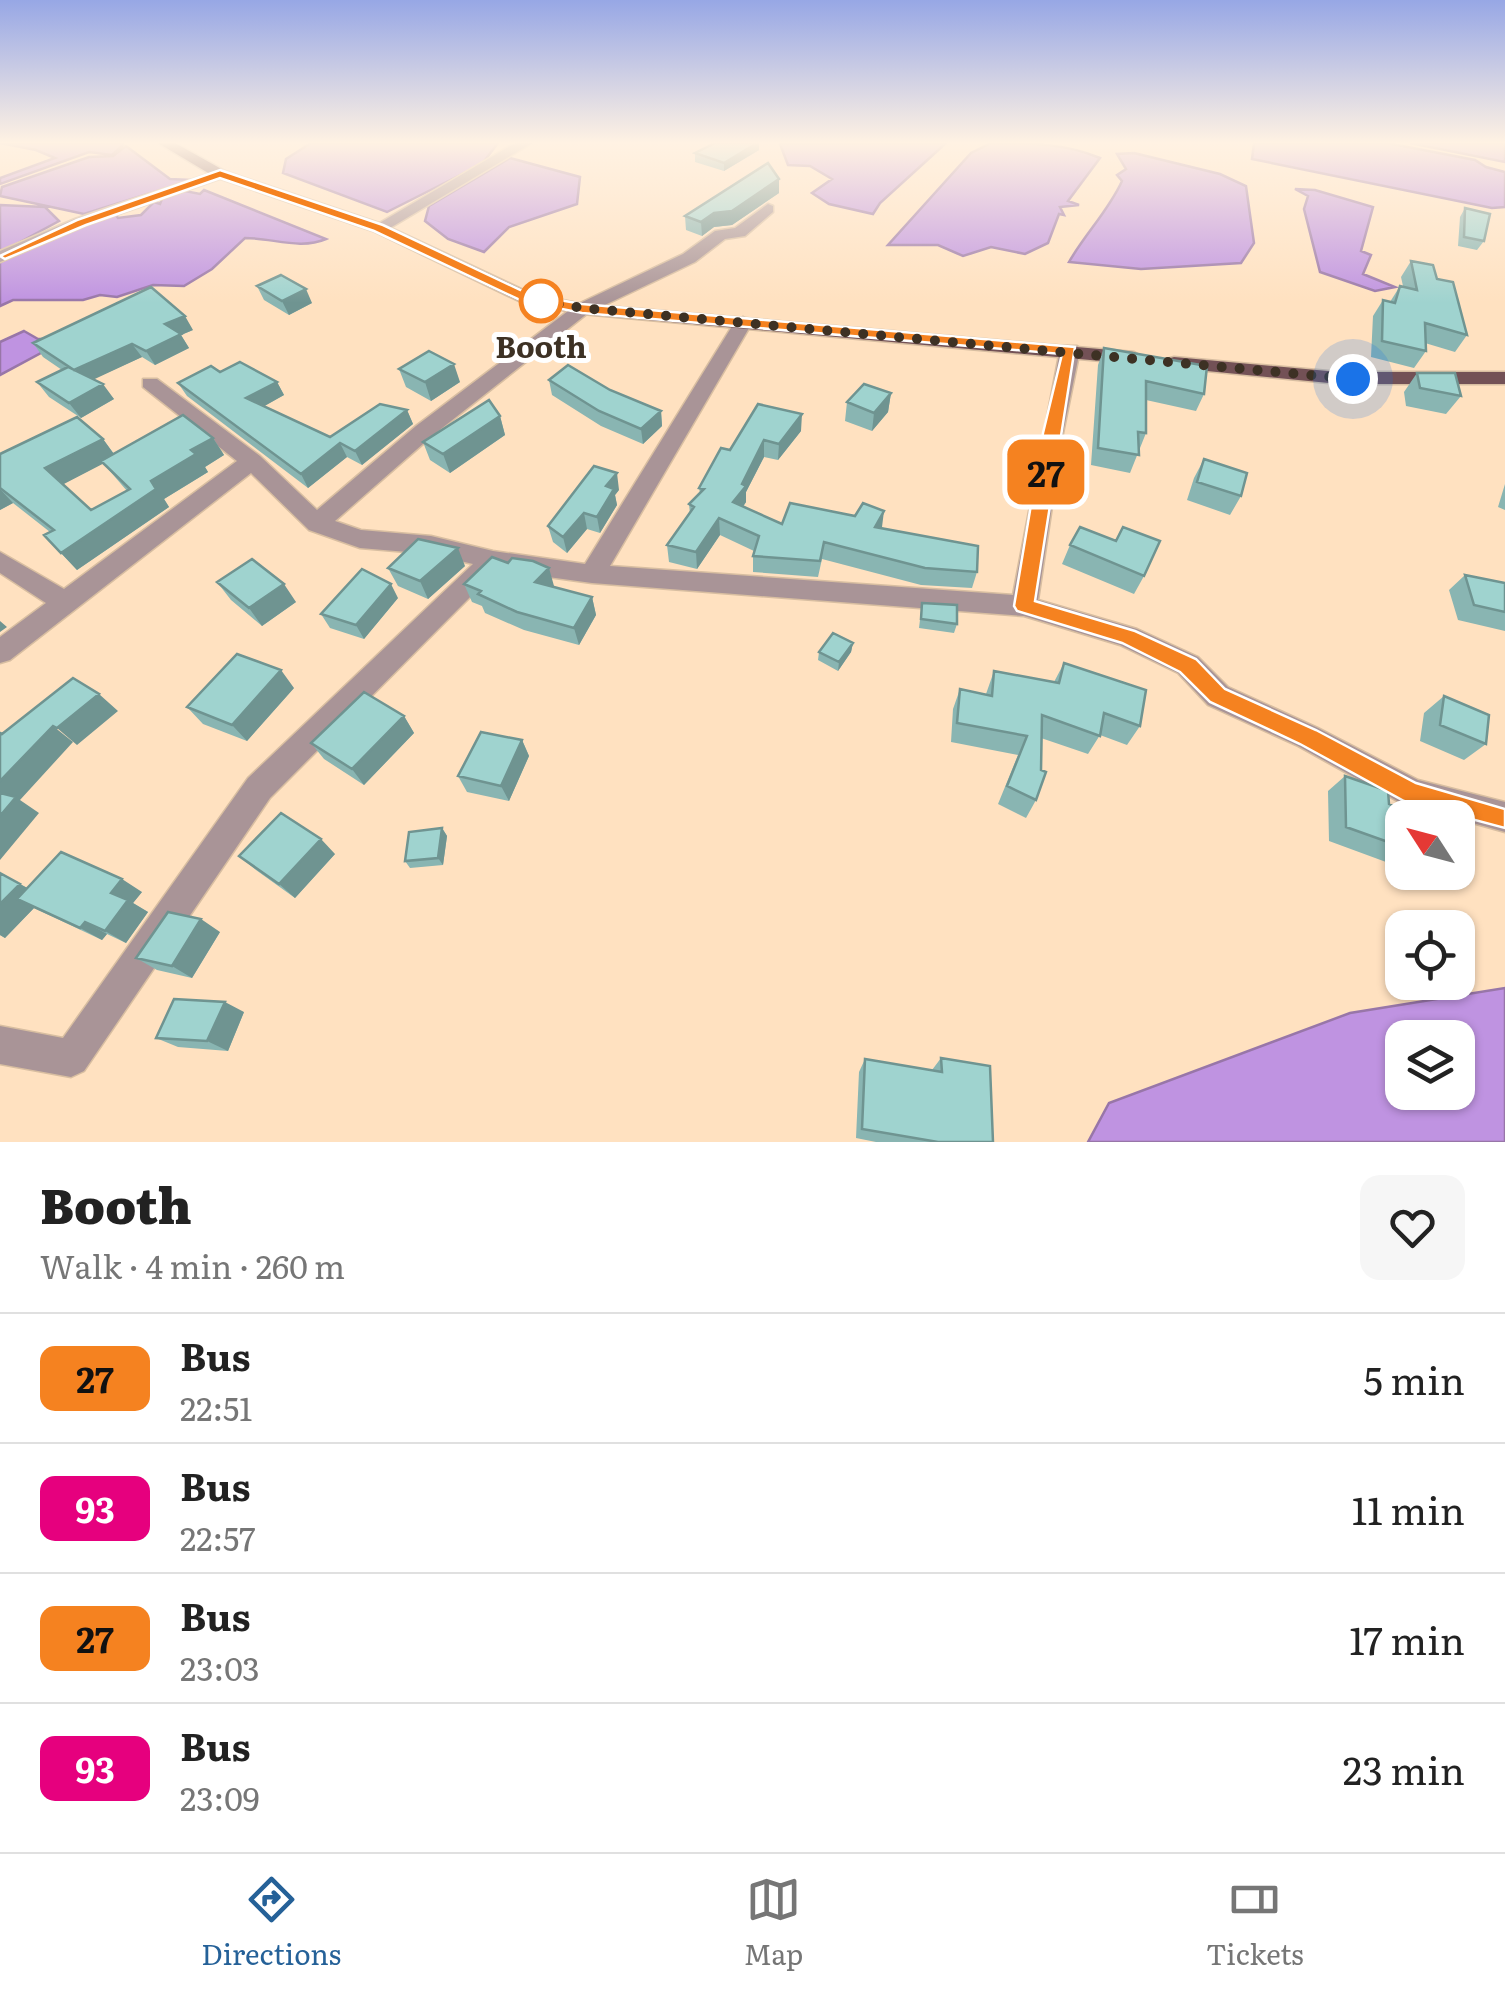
<!DOCTYPE html>
<meta charset="utf-8">
<style>
body{margin:0;font-family:Literata,serif;background:#f6f6f6;color:#222;height:100vh;display:flex;flex-direction:column;font-size:38px;white-space:nowrap}
*{box-sizing:border-box;margin:0}
p{font-size:32px;color:#767676}
.icon{flex:none;width:55px;height:55px;fill:none;stroke:currentColor;stroke-width:2;stroke-linecap:round;stroke-linejoin:round}
.map{position:relative;height:1142px;overflow:hidden}
.side{display:flex;flex-direction:column;background:#fff;flex:1}
.side>*{flex:none}
.badge{padding:0 20px;border-radius:15px;font-size:35px;line-height:65px}
.needle{width:65px;rotate:306deg}
.buttons{position:absolute;left:1385px;top:800px;display:grid;gap:20px}
.buttons a{display:grid;place-items:center;width:90px;height:90px;border-radius:20px;background:#fff;box-shadow:0 2px 8px #0004;font-size:50px}
.you{position:absolute;width:50px;height:50px;margin:-25px;border:8px solid #fff;border-radius:50%;background:#1a73e8;box-shadow:0 0 0 15px #1a73e833}
.map>.badge{position:absolute;translate:-50% -50%;box-shadow:0 0 0 5px #fff}
.round{display:grid;place-items:center;flex:none;width:105px;height:105px;border-radius:20px;background:#f6f6f6}
.headline{display:flex;align-items:center;justify-content:space-between;height:170px;padding:0 40px}
h1{font-size:48px;font-weight:800;line-height:75px}
ul{padding:0;list-style:none}
li{display:flex;align-items:center;gap:30px;height:130px;padding:0 40px;border-top:2px solid #e0e0e0}
li div{flex:1}
li b{display:block;font-size:38px}
li em{font-style:normal}
li .badge{min-width:110px;font-weight:700;text-align:center}
.tab-bar{display:flex;justify-content:space-around;align-items:center;height:140px;border-top:2px solid #e0e0e0;background:#fff;font-size:28px;color:#767676}
.tab-bar a{display:grid;justify-items:center;gap:5px}
.tab-bar .current{color:#256198}
.map>svg:first-child{display:block}
.water{fill:#bf93e1;stroke:#9876a8;stroke-width:2.5;fill-rule:evenodd}
.lines{fill:none;stroke-linecap:round;stroke-linejoin:round}
.minor-casing{stroke:#d8bea1;stroke-width:3}
.major-casing{stroke:#d8bea1;stroke-width:3}
.minor{fill:#a99497;fill-rule:evenodd}
.major{fill:#735156;fill-rule:evenodd}
.wall{fill:#89b5b2;fill-rule:evenodd}
.shaded-wall{fill:#6f9491}
.building{fill:#9fd3cf;stroke:#6f9491;stroke-width:2.5}
.line{fill:#f58220;stroke:#fff;stroke-width:2.5}
.walk{stroke:#3d3124;stroke-width:10;stroke-dasharray:0 18}
.stop-dot{fill:#fff;stroke:#f58220;stroke-width:5}
.labels{text-anchor:middle;dominant-baseline:central;stroke-width:10;stroke-linejoin:round;paint-order:stroke}
.far-stop-label{font-size:30px;font-weight:bold;fill:#3d3124;stroke:#fff}
</style>
<div class="map">
<svg width="1505" height="1142" viewBox="0 0 1505 1142">
<rect width="100%" height="100%" fill="#ffe1c0"/>
<path class="water" d="M 0,143 L 123,143 L 123,145 L 112,155 L 89,152 L 0,184 L 0,178 L 55,158 L 36,150 Z
M 311,143 L 498,143 L 482,164 L 387,212 L 283,173 L 286,159 Z
M 946,143 L 880,203 L 873,214 L 829,204 L 812,193 L 832,179 L 810,166 L 788,165 L 780,144 Z
M 991,143 C 1028,143 1065,143 1100,158 L 1068,201 L 1079,205 L 1060,207 L 1064,215 L 1059,214 L 1048,243 L 1025,254 L 991,247 L 963,256 L 938,245 L 888,245 L 971,153 Z
M 1254,143 L 1387,143 L 1475,160 L 1486,167 L 1505,172 L 1505,207 L 1492,208 L 1252,159 Z
M 1410,143 L 1505,143 L 1505,162 Z
M 126,146 L 170,179 L 192,180 L 84,214 L 0,196 L 2,187 L 89,157 L 113,156 Z
M 1134,153 L 1220,174 L 1246,186 L 1254,243 L 1241,263 L 1141,269 L 1069,262 C 1085,234 1109,210 1122,181 L 1117,175 L 1126,169 L 1117,154 Z
M 510,158 L 580,177 L 577,204 L 509,227 L 484,252 L 448,239 L 425,221 L 429,206 Z
M 1295,189 L 1315,190 L 1373,207 L 1361,251 L 1371,255 L 1363,274 L 1395,287 L 1375,291 L 1320,272 L 1304,209 L 1308,196 Z
M 204,190 L 326,239 C 300,250 273,238 245,238 L 212,269 L 184,286 L 153,285 L 117,297 L 100,295 L 83,300 L 13,300 L 0,306 L 0,262 L 106,215 L 115,214 L 118,218 L 141,215 L 154,202 L 160,204 L 162,199 L 185,191 L 200,194 Z
M 0,205 L 45,207 L 59,221 L 0,253 Z
M 24,331 L 38,339 L 67,339 L 0,375 L 0,342 Z
M 1505,988 L 1505,1142 L 1088,1142 L 1109,1103 L 1350,1013 ZM 1402,1038 L 1458,1038 L 1458,1092 L 1402,1092 Z"/>
<g class="lines">
<defs>
<path id="minor" d="M 515,143 L 532,143 L 385,231 L 371,228 Z
M 220,170 L 225,171 L 225,177 L 87,225 L 0,262 L 0,251 L 75,219 Z
M 768,204 L 773,206 L 773,212 L 745,236 L 725,239 L 695,262 L 588,313 L 432,436 L 335,521 L 361,530 L 431,536 L 493,551 L 585,564 L 734,323 L 743,317 L 752,323 L 610,566 L 1013,595 L 1060,350 L 1063,346 L 1077,346 L 1080,350 L 1063,433 L 1038,600 L 1137,629 L 1198,657 L 1228,687 L 1318,728 L 1418,780 L 1505,802 L 1505,832 L 1401,803 L 1298,746 L 1208,705 L 1178,673 L 1120,645 L 1024,616 L 592,583 L 497,570 L 270,798 L 84,1071 L 71,1077 L 0,1064 L 0,1026 L 63,1038 L 248,778 L 473,564 L 431,554 L 360,548 L 309,530 L 251,473 L 10,660 L 0,663 L 0,637 L 46,603 L 0,573 L 0,552 L 64,589 L 237,461 L 143,387 L 143,379 L 157,379 L 260,456 L 317,510 L 416,426 L 576,305 L 683,254 L 715,231 L 735,228 Z"/>
<path id="major" d="M 158,143 L 175,143 L 225,171 L 385,225 L 532,294 L 582,304 L 1134,352 L 1144,358 L 1134,364 L 582,314 L 521,302 L 373,231 L 215,177 Z
M 1174,357 L 1339,372 L 1505,372 L 1505,384 L 1339,384 L 1167,367 L 1167,359 Z"/>
</defs>
<use href="#minor" class="minor-casing"/>
<use href="#major" class="major-casing"/>
<use href="#minor" class="minor"/>
<use href="#major" class="major"/>
</g>
<path class="wall" d="M 759,143 L 759,150 L 724,171 L 695,162 L 695,153 Z
M 779,179 L 779,193 L 732,225 L 714,227 L 702,236 L 686,230 L 685,216 Z
M 1465,208 L 1484,241 L 1477,250 L 1458,246 L 1460,217 Z
M 1411,261 L 1437,279 L 1467,335 L 1455,352 L 1425,343 L 1426,351 L 1414,368 L 1371,357 L 1373,316 L 1383,300 L 1390,302 L 1400,286 L 1403,286 L 1401,277 Z
M 257,286 L 312,303 L 289,315 L 264,300 Z
M 193,330 L 181,335 L 189,348 L 155,365 L 142,357 L 93,379 L 114,399 L 81,418 L 49,397 L 37,382 L 62,370 L 43,357 L 33,343 Z
M 1104,348 L 1204,394 L 1196,411 L 1146,400 L 1146,433 L 1130,473 L 1091,465 L 1098,365 Z
M 399,369 L 460,382 L 431,401 L 406,387 Z
M 220,372 L 277,382 L 284,395 L 264,406 L 330,437 L 407,410 L 413,424 L 362,465 L 347,457 L 308,488 L 187,396 L 178,383 Z
M 1417,373 L 1461,396 L 1446,414 L 1406,406 L 1404,392 Z
M 549,380 L 610,390 L 661,411 L 662,426 L 643,444 L 601,426 L 552,395 Z
M 891,393 L 888,412 L 872,431 L 845,421 L 847,402 Z
M 500,416 L 505,435 L 450,473 L 430,460 L 423,442 Z
M 801,431 L 778,460 L 764,457 L 746,492 L 746,502 L 743,507 L 782,524 L 881,528 L 977,572 L 972,588 L 921,585 L 822,559 L 818,577 L 753,572 L 753,556 L 754,551 L 720,535 L 697,569 L 669,562 L 667,545 L 690,514 L 689,504 L 700,493 L 699,488 L 730,450 Z
M 213,438 L 224,455 L 205,467 L 208,472 L 164,499 L 169,507 L 77,570 L 44,535 L 50,532 L 13,503 L 0,510 L 0,454 L 103,439 L 114,454 ZM 103,463 L 127,491 L 91,510 L 63,484 Z
M 1204,459 L 1241,496 L 1230,515 L 1187,500 L 1194,478 Z
M 1505,484 L 1505,510 L 1498,507 Z
M 619,490 L 615,495 L 617,505 L 600,533 L 587,529 L 567,553 L 553,542 L 548,526 Z
M 1116,541 L 1144,576 L 1134,594 L 1062,564 L 1070,545 Z
M 508,563 L 549,568 L 553,587 L 592,597 L 596,615 L 579,645 L 524,630 L 485,613 L 482,606 L 472,602 L 464,584 Z
M 465,566 L 428,599 L 398,586 L 388,568 Z
M 1465,575 L 1505,583 L 1505,631 L 1458,620 L 1449,590 Z
M 217,582 L 296,602 L 262,626 L 231,600 Z
M 398,598 L 364,639 L 330,628 L 321,614 Z
M 922,603 L 957,624 L 954,633 L 919,628 Z
M 853,643 L 851,652 L 838,671 L 818,660 L 819,652 Z
M 1064,663 L 1140,726 L 1127,745 L 1100,735 L 1088,754 L 1041,738 L 1036,800 L 1026,818 L 998,804 L 1018,755 L 951,742 L 953,709 L 960,689 L 986,694 L 994,671 L 1054,682 Z
M 294,688 L 247,741 L 203,724 L 187,707 Z
M 1444,696 L 1486,744 L 1464,760 L 1420,741 L 1424,713 Z
M 404,716 L 414,733 L 364,785 L 324,759 L 311,743 Z
M 522,740 L 529,756 L 509,801 L 467,792 L 458,776 Z
M 1345,776 L 1389,804 L 1402,818 L 1402,872 L 1446,872 L 1446,877 L 1425,890 L 1390,882 L 1386,862 L 1329,841 L 1328,791 Z
M 442,828 L 447,836 L 443,865 L 410,868 L 405,861 Z
M 335,854 L 295,898 L 256,870 L 239,856 Z
M 0,873 L 27,888 L 142,892 L 133,903 L 148,912 L 126,943 L 107,934 L 102,940 L 34,908 L 5,938 L 0,935 Z
M 220,932 L 192,978 L 157,970 L 136,958 Z
M 244,1012 L 228,1051 L 178,1047 L 156,1038 Z
M 941,1058 L 993,1142 L 876,1142 L 856,1138 L 859,1072 L 865,1059 L 932,1070 Z"/>
<path class="shaded-wall" d="M 759,143 L 759,150 L 724,171 L 724,163 Z
M 779,179 L 779,193 L 732,225 L 714,227 L 702,236 L 701,222 L 714,213 Z
M 306,289 L 312,303 L 289,315 L 282,301 Z
M 185,316 L 193,330 L 181,335 L 189,348 L 155,365 L 146,351 L 165,324 Z
M 132,344 L 142,357 L 84,384 L 74,370 Z
M 454,364 L 460,382 L 431,401 L 425,382 Z
M 277,382 L 284,395 L 254,412 L 246,398 Z
M 103,384 L 114,399 L 81,418 L 69,403 Z
M 891,393 L 888,412 L 872,431 L 874,413 Z
M 407,410 L 413,424 L 362,465 L 355,451 Z
M 661,411 L 662,426 L 643,444 L 641,429 Z
M 802,414 L 801,431 L 778,460 L 779,444 Z
M 500,416 L 505,435 L 450,473 L 443,454 Z
M 213,438 L 224,455 L 205,467 L 208,472 L 164,499 L 169,507 L 77,570 L 61,553 L 191,450 Z
M 103,439 L 116,457 L 60,486 L 45,468 Z
M 764,440 L 764,457 L 746,492 L 746,502 L 734,519 L 733,502 Z
M 340,443 L 347,457 L 308,488 L 301,474 Z
M 617,473 L 619,490 L 615,495 L 617,505 L 600,533 L 597,517 L 606,486 Z
M 0,489 L 13,503 L 0,510 Z
M 884,511 L 882,527 L 872,544 L 875,527 Z
M 584,513 L 587,529 L 567,553 L 563,537 Z
M 719,518 L 720,535 L 697,569 L 696,552 Z
M 458,548 L 465,566 L 428,599 L 420,581 Z
M 549,568 L 554,586 L 541,600 L 535,582 Z
M 284,584 L 296,602 L 262,626 L 249,608 Z
M 391,584 L 398,598 L 364,639 L 356,625 Z
M 592,597 L 596,615 L 579,645 L 574,628 Z
M 0,621 L 7,627 L 0,632 Z
M 853,643 L 851,652 L 838,671 L 839,662 Z
M 281,670 L 294,688 L 247,741 L 232,725 Z
M 99,694 L 118,711 L 77,745 L 57,728 Z
M 404,716 L 414,733 L 364,785 L 352,769 Z
M 53,726 L 73,742 L 20,800 L 39,813 L 0,860 L 0,781 Z
M 522,740 L 529,756 L 509,801 L 501,786 Z
M 442,828 L 447,836 L 443,865 L 438,858 Z
M 321,839 L 335,854 L 295,898 L 279,884 Z
M 122,879 L 142,892 L 133,903 L 148,912 L 126,943 L 105,931 L 111,893 Z
M 20,884 L 44,897 L 17,899 L 34,908 L 5,938 L 0,935 L 0,904 Z
M 201,919 L 220,932 L 192,978 L 172,966 Z
M 85,922 L 107,934 L 102,940 L 80,928 Z
M 225,1002 L 244,1012 L 228,1051 L 207,1041 Z"/>
<path class="building" d="M 715,143 L 757,143 L 724,163 L 695,153 Z
M 768,163 L 779,179 L 732,211 L 714,213 L 701,222 L 685,216 Z
M 1465,208 L 1490,214 L 1484,241 L 1464,237 Z
M 1411,261 L 1433,265 L 1437,279 L 1453,282 L 1467,335 L 1425,323 L 1426,351 L 1382,341 L 1383,300 L 1395,303 L 1400,286 L 1417,290 Z
M 281,275 L 306,289 L 282,301 L 257,286 Z
M 151,287 L 185,316 L 165,324 L 181,334 L 146,351 L 132,344 L 74,370 L 33,343 Z
M 1104,348 L 1207,366 L 1204,394 L 1146,381 L 1146,433 L 1138,432 L 1139,455 L 1098,448 Z
M 429,351 L 454,364 L 425,382 L 399,369 Z
M 240,362 L 277,382 L 246,398 L 330,437 L 380,404 L 407,410 L 355,451 L 340,443 L 301,474 L 178,383 L 211,366 L 220,372 Z
M 568,365 L 610,390 L 661,411 L 641,429 L 599,411 L 549,380 Z
M 68,367 L 103,384 L 69,403 L 37,382 Z
M 1417,373 L 1455,373 L 1461,396 L 1420,388 Z
M 864,384 L 891,393 L 874,413 L 847,402 Z
M 489,400 L 500,416 L 443,454 L 423,442 Z
M 758,404 L 802,414 L 779,444 L 764,440 L 742,484 L 746,486 L 733,502 L 782,524 L 790,503 L 855,516 L 863,503 L 884,511 L 875,527 L 978,546 L 977,572 L 925,568 L 824,542 L 820,561 L 753,556 L 759,536 L 719,518 L 696,552 L 667,545 L 694,507 L 689,504 L 704,489 L 699,488 L 721,448 L 730,450 Z
M 183,415 L 213,438 L 191,450 L 196,454 L 151,481 L 156,489 L 61,553 L 44,535 L 54,530 L 0,488 L 0,454 L 77,417 L 103,439 L 45,468 L 91,510 L 130,489 L 101,461 Z
M 1204,459 L 1247,473 L 1241,496 L 1197,482 Z
M 594,466 L 617,473 L 606,486 L 614,489 L 597,517 L 584,513 L 563,537 L 548,526 Z
M 1080,527 L 1116,541 L 1123,527 L 1160,541 L 1144,576 L 1070,545 Z
M 418,539 L 458,548 L 420,581 L 388,568 Z
M 492,557 L 508,563 L 512,558 L 533,561 L 549,568 L 535,582 L 592,597 L 574,628 L 517,612 L 478,594 L 481,591 L 464,584 Z
M 252,559 L 284,584 L 249,608 L 217,582 Z
M 362,569 L 391,584 L 356,625 L 321,614 Z
M 1465,575 L 1505,583 L 1505,612 L 1474,605 Z
M 922,603 L 957,605 L 957,624 L 921,619 Z
M 833,633 L 853,643 L 839,662 L 819,652 Z
M 237,654 L 281,670 L 232,725 L 187,707 Z
M 1064,663 L 1146,690 L 1140,726 L 1104,713 L 1100,736 L 1042,715 L 1041,770 L 1046,772 L 1036,800 L 1007,786 L 1027,736 L 957,723 L 960,689 L 992,696 L 994,671 L 1059,683 Z
M 73,678 L 99,694 L 57,728 L 53,726 L 0,781 L 0,733 L 2,734 Z
M 364,692 L 404,716 L 352,769 L 311,743 Z
M 1444,696 L 1489,715 L 1486,744 L 1440,725 Z
M 481,732 L 522,740 L 501,786 L 458,776 Z
M 1345,776 L 1388,791 L 1389,804 L 1423,818 L 1402,818 L 1402,847 L 1346,827 Z
M 0,793 L 16,797 L 0,816 Z
M 281,813 L 321,839 L 279,884 L 239,856 Z
M 442,828 L 438,858 L 405,861 L 409,832 Z
M 61,852 L 122,879 L 111,893 L 128,900 L 105,931 L 85,922 L 80,928 L 17,899 Z
M 1425,872 L 1446,872 L 1446,877 Z
M 0,873 L 20,884 L 0,904 Z
M 168,912 L 201,919 L 172,966 L 136,958 Z
M 174,999 L 225,1002 L 207,1041 L 156,1038 Z
M 941,1058 L 990,1066 L 993,1142 L 938,1142 L 862,1129 L 865,1059 L 942,1072 Z"/>
<linearGradient id="sky" x2="0" y2="1"><stop stop-color="#97a7e5"/><stop offset="0.47" stop-color="#fff2e3"/><stop offset="1" stop-color="#fff2e3" stop-opacity="0"/></linearGradient>
<rect width="1505" height="303" fill="url(#sky)"/>
<path class="line" d="M 220,170 L 383,225 L 531,295 L 582,304 L 1075,347 L 1035,601 L 1135,631 L 1196,659 L 1225,689 L 1316,730 L 1416,783 L 1505,809 L 1505,828 L 1404,801 L 1300,744 L 1210,702 L 1180,672 L 1122,643 L 1017,611 L 1014,606 L 1043,433 L 1062,354 L 582,313 L 522,301 L 374,231 L 220,178 L 86,225 L 5,259 L 0,256 L 77,220 Z"/>
<g class="lines">
<path class="walk" d="M 541,301 L 582,308 L 1353,379"/>
</g>
<circle class="stop-dot" cx="541" cy="301" r="20"/>
<g class="labels">
<g class="far-stop-label">
<text x="541" y="345">Booth</text>
</g>
</g>
</svg>
<div class="buttons">
<a><svg class="needle" viewBox="-14 -14 28 28"><path d="M0-13l5 13h-10z" fill="#e53935"/><path d="M0 13l5-13h-10z" fill="#767676"/></svg></a>
<a><svg class="icon" aria-label="locate" viewBox="0 0 24 24"><circle cx="12" cy="12" r="6"/><path d="M12 2v4M12 18v4M2 12h4M18 12h4"/></svg></a>
<a><svg class="icon" aria-label="layers" viewBox="0 0 24 24"><path d="M12 4l9 5-9 5-9-5zM3 14l9 5 9-5"/></svg></a>
</div>
<div class="you" style="left:1353px;top:379px"></div>
<b class="badge" style="left:1046px;top:472px;background:#f58220;color:#111">27</b>
</div>
<section class="side">
<div class="headline"><div><h1>Booth</h1><p>Walk · 4 min · 260 m</p></div><a class="round"><svg class="icon" aria-label="heart" viewBox="0 0 24 24"><path d="M12 20l-8-8c-3-5 5-10 8-4 3-6 11-1 8 4z"/></svg></a></div>
<ul>
<li><span class="badge" style="background:#f58220;color:#111">27</span><div><b>Bus</b><p>22:51</p></div><em>5 min</em></li>
<li><span class="badge" style="background:#e6007e;color:#fff">93</span><div><b>Bus</b><p>22:57</p></div><em>11 min</em></li>
<li><span class="badge" style="background:#f58220;color:#111">27</span><div><b>Bus</b><p>23:03</p></div><em>17 min</em></li>
<li><span class="badge" style="background:#e6007e;color:#fff">93</span><div><b>Bus</b><p>23:09</p></div><em>23 min</em></li>
</ul>
</section>
<nav class="tab-bar">
<a class="current"><svg class="icon" aria-label="directions" viewBox="0 0 24 24"><path d="M12 3l9 9-9 9-9-9zM9 14v-3h6M13 9l2 2-2 2"/></svg>Directions</a>
<a><svg class="icon" aria-label="map" viewBox="0 0 24 24"><path d="M3 6l6-2 6 2 6-2v14l-6 2-6-2-6 2zM9 4v14M15 6v14"/></svg>Map</a>
<a><svg class="icon" aria-label="tickets" viewBox="0 0 24 24"><path d="M3 7h18v10H3zM15 7v10"/></svg>Tickets</a>
</nav>
